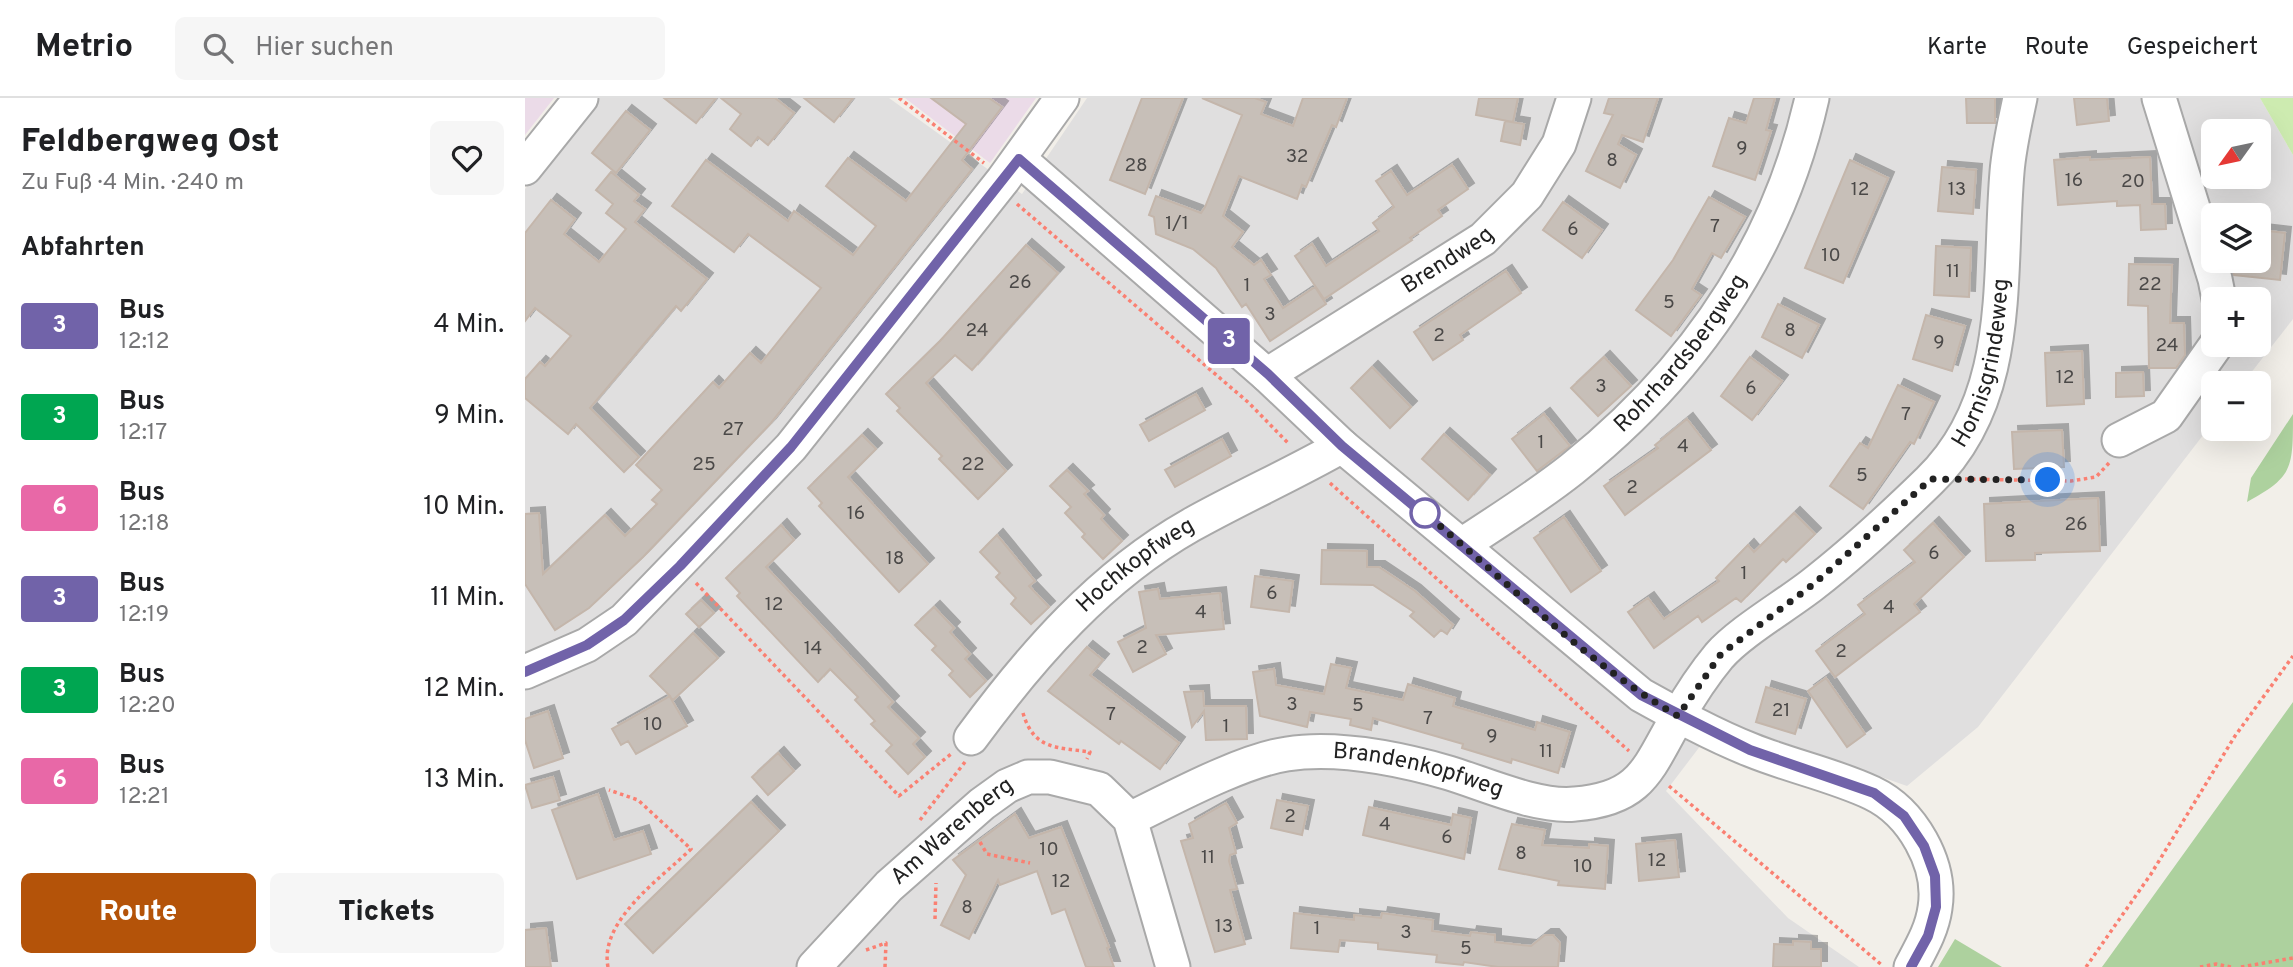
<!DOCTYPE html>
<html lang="de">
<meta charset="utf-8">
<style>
body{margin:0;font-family:Overpass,sans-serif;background:#f6f6f6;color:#202124;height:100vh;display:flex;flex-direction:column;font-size:26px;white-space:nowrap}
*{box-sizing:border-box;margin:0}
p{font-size:23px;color:#757577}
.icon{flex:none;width:38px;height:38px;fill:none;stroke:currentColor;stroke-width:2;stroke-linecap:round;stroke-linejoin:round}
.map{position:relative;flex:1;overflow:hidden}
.side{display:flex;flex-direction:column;background:#fff;width:525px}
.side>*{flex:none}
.badge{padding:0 14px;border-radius:5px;font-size:24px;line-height:46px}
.needle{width:46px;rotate:237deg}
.tools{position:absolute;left:1676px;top:21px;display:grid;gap:14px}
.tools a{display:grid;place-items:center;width:70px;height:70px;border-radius:10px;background:#fff;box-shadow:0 7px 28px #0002;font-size:35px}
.you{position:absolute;width:35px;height:35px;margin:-18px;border:5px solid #fff;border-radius:50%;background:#1a73e8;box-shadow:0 0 0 10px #1a73e833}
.map>.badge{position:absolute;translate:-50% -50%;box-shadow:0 0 0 4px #fff}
h2{padding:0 21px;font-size:26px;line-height:63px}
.round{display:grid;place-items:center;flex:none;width:74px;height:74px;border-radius:10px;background:#f6f6f6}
.summary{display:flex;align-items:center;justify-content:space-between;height:119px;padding:0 21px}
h1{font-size:33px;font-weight:800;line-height:52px}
.cta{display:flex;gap:14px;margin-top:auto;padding:14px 21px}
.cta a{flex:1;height:80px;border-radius:10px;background:#b45309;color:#fff;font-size:28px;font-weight:800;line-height:80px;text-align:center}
.cta a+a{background:#f6f6f6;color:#202124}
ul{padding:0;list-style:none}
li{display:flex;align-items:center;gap:21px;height:91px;padding:0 21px}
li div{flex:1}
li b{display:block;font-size:26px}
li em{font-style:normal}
li .badge{min-width:77px;font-weight:700;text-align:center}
header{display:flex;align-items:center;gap:42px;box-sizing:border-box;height:98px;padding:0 35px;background:#fff;border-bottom:2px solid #e0e0e0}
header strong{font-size:33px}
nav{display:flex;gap:38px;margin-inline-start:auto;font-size:24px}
.search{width:490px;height:63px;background:#f6f6f6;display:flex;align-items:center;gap:18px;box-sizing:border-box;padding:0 24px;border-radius:10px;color:#757577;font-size:26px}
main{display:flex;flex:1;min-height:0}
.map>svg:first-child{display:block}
.residential{fill:#e0dfdf;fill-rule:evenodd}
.industrial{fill:#ebdbe8}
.grass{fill:#cdebb0}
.forest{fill:#add19e}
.building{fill:#c7bfb8;stroke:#c4b6ab;stroke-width:2;filter:url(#shadow)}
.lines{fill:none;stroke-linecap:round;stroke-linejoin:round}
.minor-casing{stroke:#a9a9a9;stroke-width:37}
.path{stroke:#fa8072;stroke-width:3.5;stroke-dasharray:3.5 3.5;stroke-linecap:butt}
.minor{stroke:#fff;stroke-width:33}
.line-casing{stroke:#fff;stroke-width:16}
.line{stroke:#7163a9;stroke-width:10}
.walk{stroke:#222;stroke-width:7;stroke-dasharray:0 12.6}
.stop-dot{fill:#fff;stroke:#7163a9;stroke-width:3.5}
.labels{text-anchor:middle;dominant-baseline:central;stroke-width:6;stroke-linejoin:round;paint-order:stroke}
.number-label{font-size:19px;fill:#4b4948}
.street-label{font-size:23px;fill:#222;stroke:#fff}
</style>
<header>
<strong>Metrio</strong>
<div class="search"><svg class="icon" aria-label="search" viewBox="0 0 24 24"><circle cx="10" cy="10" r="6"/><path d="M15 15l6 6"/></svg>Hier suchen</div>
<nav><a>Karte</a><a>Route</a><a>Gespeichert</a></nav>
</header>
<main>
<section class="side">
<div class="summary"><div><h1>Feldbergweg Ost</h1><p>Zu Fuß · 4 Min. · 240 m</p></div><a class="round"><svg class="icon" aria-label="heart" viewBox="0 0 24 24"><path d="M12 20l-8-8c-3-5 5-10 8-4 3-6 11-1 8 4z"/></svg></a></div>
<h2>Abfahrten</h2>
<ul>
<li><span class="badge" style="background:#7163a9;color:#fff">3</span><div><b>Bus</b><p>12:12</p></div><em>4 Min.</em></li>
<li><span class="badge" style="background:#00a651;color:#fff">3</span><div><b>Bus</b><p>12:17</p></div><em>9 Min.</em></li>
<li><span class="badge" style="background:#e868a7;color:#fff">6</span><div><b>Bus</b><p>12:18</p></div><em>10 Min.</em></li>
<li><span class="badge" style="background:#7163a9;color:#fff">3</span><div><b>Bus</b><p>12:19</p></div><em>11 Min.</em></li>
<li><span class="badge" style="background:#00a651;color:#fff">3</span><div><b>Bus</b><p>12:20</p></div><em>12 Min.</em></li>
<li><span class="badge" style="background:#e868a7;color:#fff">6</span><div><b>Bus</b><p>12:21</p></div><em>13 Min.</em></li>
</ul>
<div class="cta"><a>Route</a><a>Tickets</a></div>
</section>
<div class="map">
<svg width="1768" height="869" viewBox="0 0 1768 869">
<defs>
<filter id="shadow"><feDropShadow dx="6" dy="-6" stdDeviation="0" flood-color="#0004"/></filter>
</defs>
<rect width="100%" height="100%" fill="#f2efe9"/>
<path class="residential" d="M 75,0 L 364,0 L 497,96 L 562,0 L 1735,0 L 1768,57 L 1768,221 L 1718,285 L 1689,285 L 1689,323 L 1453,629 L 1382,688 L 1195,622 L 1141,693 L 1263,820 L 1334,869 L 0,869 L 0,91 ZM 1689,33 L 1734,33 L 1734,79 L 1689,79 ZM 1689,117 L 1734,117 L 1734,163 L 1689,163 ZM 1689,201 L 1734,201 L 1734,247 L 1689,247 Z"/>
<path class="industrial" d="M 0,0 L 29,0 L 0,37 Z
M 380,0 L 511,0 L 465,65 Z"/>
<path class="grass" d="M 1735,0 L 1768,0 L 1768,57 Z"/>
<path class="forest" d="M 1768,316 C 1768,371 1768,379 1722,404 L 1726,380 Z
M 1768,604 L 1768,869 L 1577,869 Z
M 1430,841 L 1477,869 L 1413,869 Z"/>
<path class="building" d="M 139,0 L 191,0 L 171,25 Z
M 196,0 L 250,0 L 269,15 L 243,47 L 233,39 L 226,48 L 205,31 L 216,16 Z
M 279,0 L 328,0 L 309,24 Z
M 406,0 L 464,0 L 477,9 L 437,62 L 447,71 L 245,326 L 118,459 L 64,510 L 30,532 L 0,486 L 0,416 L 14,415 L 18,476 L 80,417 L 100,438 L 132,406 L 127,402 L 137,392 L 111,367 L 188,284 L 194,290 L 225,255 L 236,265 L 296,190 L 223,136 L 209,154 L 147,108 L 181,62 L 263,123 L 269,113 L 328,157 L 351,128 L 301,88 L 323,60 L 381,103 L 441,26 Z
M 617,0 L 658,0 L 620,96 L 585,82 Z
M 677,0 L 730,0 L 741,4 L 736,16 L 768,28 L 778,0 L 822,0 L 811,29 L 807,27 L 781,89 L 777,87 L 772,101 L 714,78 L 698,118 L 718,134 L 707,149 L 729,167 L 736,162 L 746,177 L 739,181 L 758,210 L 790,189 L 801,206 L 745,243 L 721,206 L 717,209 L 691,170 L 668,151 L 631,136 L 629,119 L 624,117 L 631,98 L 676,115 L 680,109 L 717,17 Z
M 954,0 L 993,0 L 988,24 L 951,17 Z
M 1084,0 L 1133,0 L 1118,44 L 1097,37 L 1093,46 L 1111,57 L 1095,90 L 1061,73 L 1088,17 L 1079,15 Z
M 1229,0 L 1250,0 L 1241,32 L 1246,33 L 1230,82 L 1188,68 L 1204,20 L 1221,25 Z
M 1441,0 L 1470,0 L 1470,25 L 1442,25 Z
M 1549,0 L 1582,0 L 1584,23 L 1552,27 Z
M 101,13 L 125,32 L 91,75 L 67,55 Z
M 980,23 L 999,26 L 995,47 L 976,43 Z
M 1565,59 L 1565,62 L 1625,59 L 1627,106 L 1640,106 L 1641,131 L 1616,132 L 1615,107 L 1592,108 L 1592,103 L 1533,107 L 1529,62 Z
M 1325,62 L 1363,80 L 1318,185 L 1280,170 Z
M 927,67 L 943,91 L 913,112 L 917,118 L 885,140 L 887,142 L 799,201 L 770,158 L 787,146 L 801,168 L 854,133 L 848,125 L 869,109 L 851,83 L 866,73 L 882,97 Z
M 1417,69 L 1451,72 L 1448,116 L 1413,113 Z
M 86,74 L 114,97 L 109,103 L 120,111 L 110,124 L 182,181 L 156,213 L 151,208 L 65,310 L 114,359 L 99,374 L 51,326 L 43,336 L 0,300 L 0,281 L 15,264 L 20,268 L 46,238 L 10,210 L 0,223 L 0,135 L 26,102 L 50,121 L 39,136 L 74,164 L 101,131 L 81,115 L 88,106 L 71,92 Z
M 1184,99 L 1220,119 L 1196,160 L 1187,155 L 1167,191 L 1176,197 L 1146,238 L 1111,212 L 1148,162 Z
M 1038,104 L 1077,132 L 1057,160 L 1018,132 Z
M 1735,132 L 1760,135 L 1755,182 L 1709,177 L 1704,163 L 1734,163 Z
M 501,147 L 533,175 L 447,272 L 430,257 L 401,285 L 481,373 L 453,401 L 414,361 L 417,358 L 372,313 L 375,310 L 361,296 L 415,243 Z
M 1411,148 L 1446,150 L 1444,199 L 1409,197 Z
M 1604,166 L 1647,167 L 1645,225 L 1659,225 L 1660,257 L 1651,270 L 1624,270 L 1623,208 L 1603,207 Z
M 981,173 L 996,195 L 935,237 L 938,242 L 908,262 L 889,234 Z
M 1253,206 L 1294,227 L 1277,260 L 1237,239 Z
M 1401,217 L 1440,228 L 1427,273 L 1388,261 Z
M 1557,253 L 1559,306 L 1522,308 L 1520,255 Z
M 1079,259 L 1106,288 L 1073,318 L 1046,290 Z
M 1225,259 L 1257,283 L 1227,322 L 1196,298 Z
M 847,269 L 886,309 L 865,330 L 826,290 Z
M 1618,274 L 1619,298 L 1591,299 L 1591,275 Z
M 1373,287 L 1409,304 L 1389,346 L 1385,344 L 1338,411 L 1305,388 L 1335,345 L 1343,350 Z
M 671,296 L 680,312 L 624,343 L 615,327 Z
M 1019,316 L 1045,348 L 1012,373 L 987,341 Z
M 1162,321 L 1186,352 L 1100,417 L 1079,388 L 1133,350 L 1130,347 Z
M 1537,332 L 1539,369 L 1489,371 L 1487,334 Z
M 919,336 L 965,377 L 943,402 L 897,361 Z
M 337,337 L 351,351 L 323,379 L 403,466 L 374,494 L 294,408 L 297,405 L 283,390 Z
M 697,341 L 706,358 L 650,389 L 640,372 Z
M 542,372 L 563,393 L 559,396 L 579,417 L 576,421 L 597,443 L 578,461 L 557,439 L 560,436 L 540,415 L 546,409 L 525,388 Z
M 1573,400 L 1575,453 L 1510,455 L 1510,462 L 1461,463 L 1459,406 Z
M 1269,415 L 1290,436 L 1261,464 L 1258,461 L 1216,504 L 1211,500 L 1177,524 L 1173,518 L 1129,550 L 1103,514 L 1123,500 L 1139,521 L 1194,483 L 1191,480 L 1223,447 L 1229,454 Z
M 1039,419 L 1076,473 L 1046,494 L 1009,440 Z
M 1408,425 L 1439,459 L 1389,506 L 1395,514 L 1310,579 L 1291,553 L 1340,516 L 1333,507 L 1390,464 L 1379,452 Z
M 256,427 L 269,442 L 241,469 L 368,604 L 363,609 L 394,640 L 388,646 L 400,659 L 383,676 L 361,653 L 367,647 L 346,626 L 350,623 L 330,602 L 333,599 L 305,571 L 293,584 L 212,498 L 215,495 L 201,480 Z
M 472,437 L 510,483 L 504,488 L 524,509 L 506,526 L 486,506 L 491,500 L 471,479 L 475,475 L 455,454 Z
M 797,452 L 842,453 L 842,469 L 854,469 L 890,493 L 928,527 L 922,536 L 916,532 L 909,539 L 885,518 L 889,514 L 848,487 L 796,486 Z
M 730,478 L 768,483 L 764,514 L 726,509 Z
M 633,491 L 635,501 L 695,495 L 699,531 L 631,537 L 641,556 L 608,574 L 593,544 L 621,530 L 614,494 Z
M 176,502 L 189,515 L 174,529 L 161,516 Z
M 409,509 L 429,530 L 425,534 L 445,556 L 440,561 L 461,583 L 445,599 L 424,577 L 428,573 L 407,552 L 411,548 L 390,527 Z
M 168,535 L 193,560 L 148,602 L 145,599 L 162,628 L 111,656 L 103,643 L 96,647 L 87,631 L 145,598 L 125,578 Z
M 562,549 L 578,562 L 565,577 L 654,645 L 635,671 L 596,643 L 594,646 L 523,593 Z
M 806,566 L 826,570 L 821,590 L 878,602 L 883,586 L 930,600 L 928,608 L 1010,632 L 1012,624 L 1045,634 L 1033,675 L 987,661 L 986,665 L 937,650 L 938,646 L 848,620 L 846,632 L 825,627 L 826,621 L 785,614 L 782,629 L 735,618 L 728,574 L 749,571 L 751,587 L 799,596 Z
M 1301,580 L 1340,636 L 1322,649 L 1283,593 Z
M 1241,589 L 1281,601 L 1270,636 L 1231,624 Z
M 678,593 L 679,608 L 721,608 L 722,641 L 681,642 L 679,613 L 667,629 L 659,594 Z
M 23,613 L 38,660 L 9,670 L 0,642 L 0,621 Z
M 253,655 L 269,673 L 243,697 L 227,679 Z
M 28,679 L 35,702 L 7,710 L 0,687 Z
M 73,696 L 89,742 L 118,733 L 126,756 L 52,781 L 27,712 Z
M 752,702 L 783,708 L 777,737 L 746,730 Z
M 226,704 L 254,733 L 128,855 L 100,826 Z
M 701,705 L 712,725 L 704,730 L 711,755 L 705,757 L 704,763 L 712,791 L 705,792 L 720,846 L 690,854 L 656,743 L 668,740 L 664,726 Z
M 844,709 L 926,727 L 928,716 L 946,720 L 939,761 L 838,737 Z
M 490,716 L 504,740 L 536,729 L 584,849 L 582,850 L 589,869 L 561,869 L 540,811 L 527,816 L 512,773 L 475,787 L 473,782 L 444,841 L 416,827 L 441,777 L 428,762 Z
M 987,726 L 1020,732 L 1017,747 L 1064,750 L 1064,746 L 1083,748 L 1080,791 L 1033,787 L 1034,783 L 974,771 Z
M 1150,742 L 1154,779 L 1114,783 L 1111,746 Z
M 769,815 L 829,822 L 829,817 L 856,820 L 857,815 L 908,822 L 907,833 L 945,838 L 946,834 L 970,837 L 970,844 L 1006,848 L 1020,837 L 1028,837 L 1035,845 L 1033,869 L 973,869 L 939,864 L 938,867 L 911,864 L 912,857 L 853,851 L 853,845 L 815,842 L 813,854 L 766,850 Z
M 21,830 L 26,869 L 0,869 L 0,832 Z
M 1268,843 L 1286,844 L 1286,851 L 1296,851 L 1296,869 L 1248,869 L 1249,846 L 1268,847 Z"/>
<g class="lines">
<defs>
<g id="minor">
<path d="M 1634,0 L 1690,181 L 1694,201"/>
<path d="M 494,61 L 742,277 L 817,348 L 1116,597 C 1152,617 1188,637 1226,652 C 1265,668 1309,677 1347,695 C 1387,714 1417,766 1410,810 C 1407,832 1396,850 1386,869"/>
<path d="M 0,70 L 56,0"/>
<path id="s1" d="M 742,277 L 958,141 L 1002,97 L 1034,46 L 1049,0"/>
<path d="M 1594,342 L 1641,318 L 1691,247"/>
<path id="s2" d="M 938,446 C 975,422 1013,398 1047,371 C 1168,274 1253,151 1287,0"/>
<path d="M 0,574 L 62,547 L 99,522 L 266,349 L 478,82 L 537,0"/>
<path id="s3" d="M 446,640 C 507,557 576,478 666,427 C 716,399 768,376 817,348"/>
<path id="s4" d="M 605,721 C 646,701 718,662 762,656 C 814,648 875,661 924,675 C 960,686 1013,710 1050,706 C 1117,701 1123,670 1152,620 C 1164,599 1179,576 1194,558 C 1215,534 1260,508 1287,487 C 1327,456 1367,419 1404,383 C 1489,301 1473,181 1482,74 C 1484,49 1490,24 1495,0"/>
<path id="s5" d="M 289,869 L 364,788 L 457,706 L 482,688 L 503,679 L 525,679 L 574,691 L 605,721 L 648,869"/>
</g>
</defs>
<use href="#minor" class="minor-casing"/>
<path class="path" d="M 374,0 L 459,65
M 492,106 L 724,305 L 764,346
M 1440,381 L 1546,383 L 1571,379 L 1584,365
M 805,385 L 1104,653
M 171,485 L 374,698 L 426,656
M 498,615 C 509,652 531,649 565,654 L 562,661
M 1144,688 L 1358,868
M 395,722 L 440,664
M 455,744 L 462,756 L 505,765
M 410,821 L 411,785
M 341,852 L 361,845 L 360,869
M 83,869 C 74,823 135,781 166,751 L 113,702 L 84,692
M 1561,869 L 1626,776 L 1710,638 L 1768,558
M 1675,869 L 1691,866 L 1706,869
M 1716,869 L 1768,860"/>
<use href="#minor" class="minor"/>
</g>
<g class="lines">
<defs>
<path id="line" d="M 0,574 L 62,547 L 99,522 L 155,468 L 266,349 L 494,61 L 743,276 L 817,348 L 1116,597 L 1225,652 L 1349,695 L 1379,718 L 1399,748 L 1410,778 L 1411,809 L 1403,838 L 1386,869"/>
</defs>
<use href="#line" class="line-casing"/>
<use href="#line" class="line"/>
<path class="walk" d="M 900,415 L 898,414 C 982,482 1059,564 1153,618 L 1196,556 L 1290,485 L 1406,381 L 1523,382"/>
</g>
<circle class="stop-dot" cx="900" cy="415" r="14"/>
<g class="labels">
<g class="number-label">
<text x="1217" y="51">9</text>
<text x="772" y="59">32</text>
<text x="1087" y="63">8</text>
<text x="611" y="68">28</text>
<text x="1549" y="83">16</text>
<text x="1608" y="84">20</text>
<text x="1335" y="92">12</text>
<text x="1432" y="92">13</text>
<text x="652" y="126">1/1</text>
<text x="1190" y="129">7</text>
<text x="1048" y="132">6</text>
<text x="1306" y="158">10</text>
<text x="1428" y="174">11</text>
<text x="495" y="185">26</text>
<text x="1625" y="187">22</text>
<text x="722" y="188">1</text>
<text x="1144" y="205">5</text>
<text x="745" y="217">3</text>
<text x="452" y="233">24</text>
<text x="1265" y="233">8</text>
<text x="914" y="238">2</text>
<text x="1414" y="245">9</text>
<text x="1642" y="248">24</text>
<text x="1540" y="280">12</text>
<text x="1076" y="289">3</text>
<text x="1226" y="291">6</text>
<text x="1381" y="317">7</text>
<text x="208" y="332">27</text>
<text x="1016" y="345">1</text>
<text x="1158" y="349">4</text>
<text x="179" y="367">25</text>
<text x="448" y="367">22</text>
<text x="1337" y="378">5</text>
<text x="1107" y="390">2</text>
<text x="331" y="416">16</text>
<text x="1551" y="427">26</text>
<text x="1485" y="434">8</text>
<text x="1409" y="456">6</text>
<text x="370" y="461">18</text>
<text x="1219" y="476">1</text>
<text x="747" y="496">6</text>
<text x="249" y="507">12</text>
<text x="1364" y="510">4</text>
<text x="676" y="515">4</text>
<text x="617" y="550">2</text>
<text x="288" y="551">14</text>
<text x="1316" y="554">2</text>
<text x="767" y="607">3</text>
<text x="833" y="608">5</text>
<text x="1256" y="613">21</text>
<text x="586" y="617">7</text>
<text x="903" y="621">7</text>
<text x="128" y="627">10</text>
<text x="701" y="629">1</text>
<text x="967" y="639">9</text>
<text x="1021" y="654">11</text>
<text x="765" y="719">2</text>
<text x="860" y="727">4</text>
<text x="922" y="740">6</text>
<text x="524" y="752">10</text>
<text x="996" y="756">8</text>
<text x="683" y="760">11</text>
<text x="1132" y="763">12</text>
<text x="1058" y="769">10</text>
<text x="536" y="784">12</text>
<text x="442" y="810">8</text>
<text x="699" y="829">13</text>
<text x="792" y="831">1</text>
<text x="881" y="835">3</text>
<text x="941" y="851">5</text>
</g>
<g class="street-label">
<text stroke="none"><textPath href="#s1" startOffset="214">Brendweg</textPath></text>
<text stroke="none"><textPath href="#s2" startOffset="292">Rohrhardsbergweg</textPath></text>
<text stroke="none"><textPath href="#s4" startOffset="1090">Hornisgrindeweg</textPath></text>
<text stroke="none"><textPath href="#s3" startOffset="240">Hochkopfweg</textPath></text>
<text stroke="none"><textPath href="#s4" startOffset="304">Brandenkopfweg</textPath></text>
<text stroke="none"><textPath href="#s5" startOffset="194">Am Warenberg</textPath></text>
</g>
</g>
</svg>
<div class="tools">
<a><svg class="needle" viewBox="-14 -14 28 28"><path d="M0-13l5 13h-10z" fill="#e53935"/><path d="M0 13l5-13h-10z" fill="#757577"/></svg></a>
<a><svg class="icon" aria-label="layers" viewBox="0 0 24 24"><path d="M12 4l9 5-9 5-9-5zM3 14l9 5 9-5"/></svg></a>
<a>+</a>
<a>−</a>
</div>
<div class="you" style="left:1523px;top:382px"></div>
<b class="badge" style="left:704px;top:243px;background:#7163a9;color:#fff">3</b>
</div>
</main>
